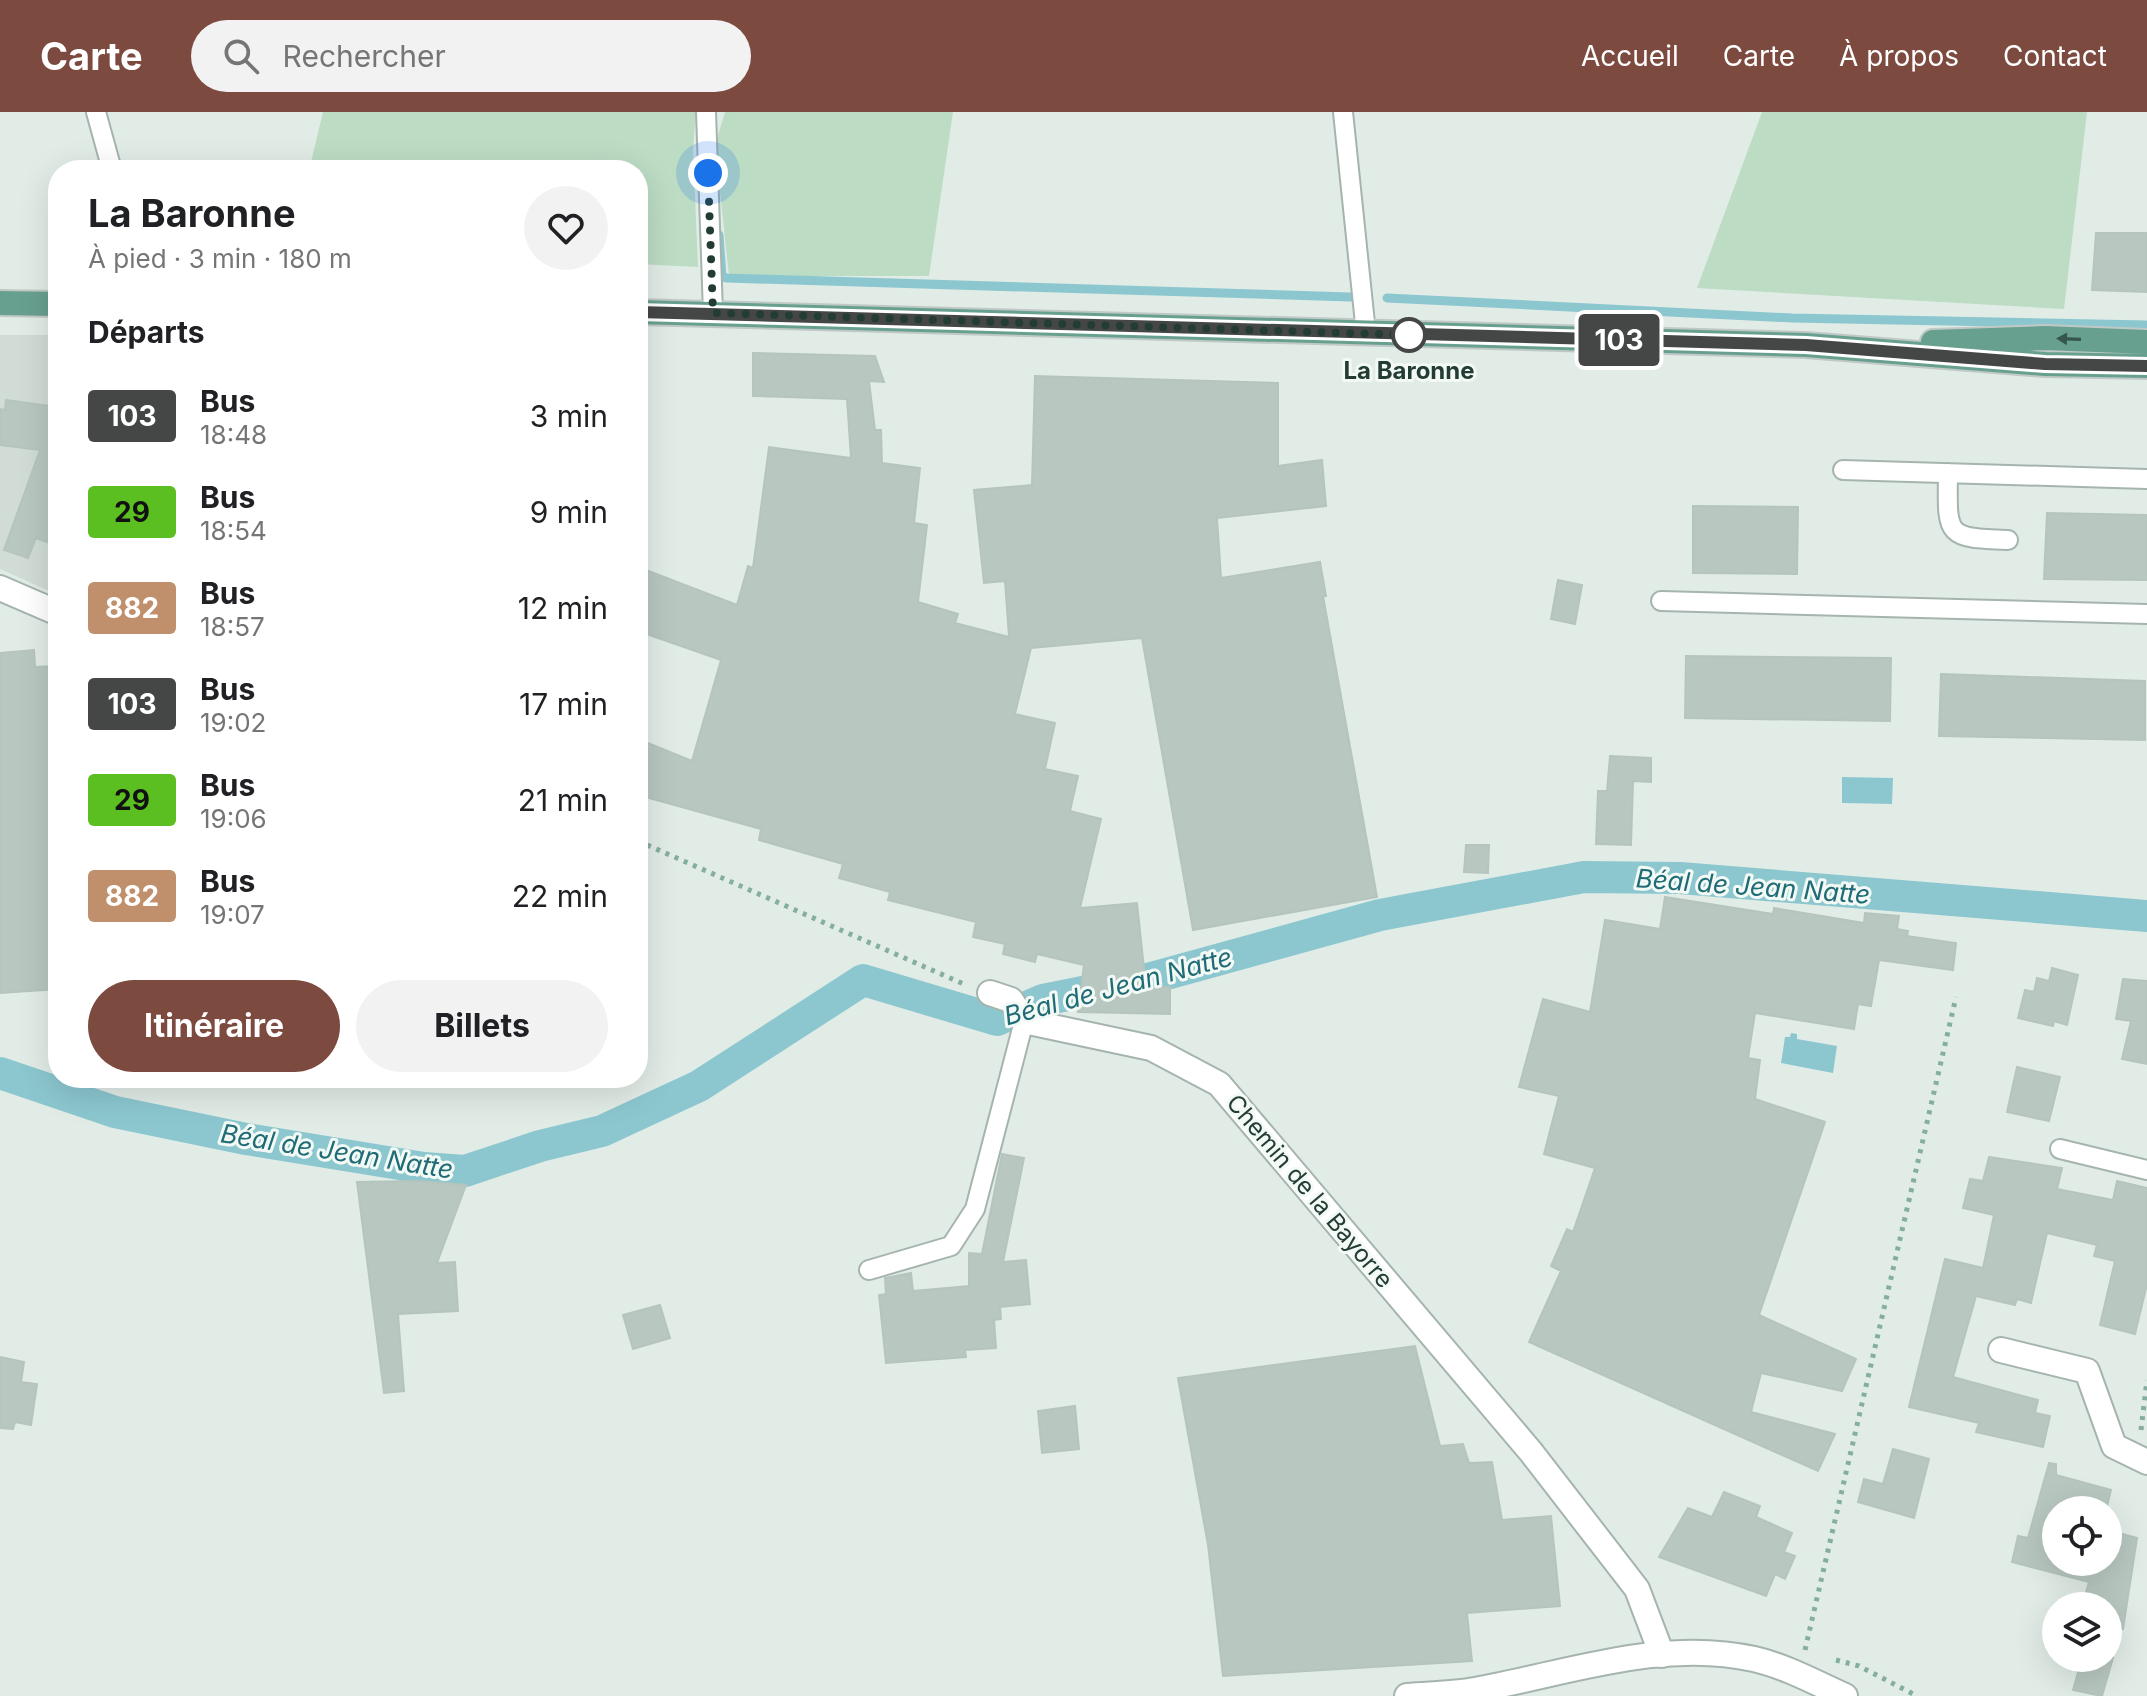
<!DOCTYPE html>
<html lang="fr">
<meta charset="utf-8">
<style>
body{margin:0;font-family:Inter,sans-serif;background:#f2f2f2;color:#202124;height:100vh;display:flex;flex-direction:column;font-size:30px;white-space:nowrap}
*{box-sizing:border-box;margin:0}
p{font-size:26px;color:#757577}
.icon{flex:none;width:44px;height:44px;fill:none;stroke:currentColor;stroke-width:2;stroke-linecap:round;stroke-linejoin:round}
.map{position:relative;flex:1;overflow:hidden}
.side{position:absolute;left:48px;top:48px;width:600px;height:928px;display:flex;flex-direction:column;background:#fff;border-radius:32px;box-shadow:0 8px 32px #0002}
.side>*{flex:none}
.badge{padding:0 16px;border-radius:6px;font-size:28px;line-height:52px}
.controls{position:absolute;left:2042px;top:1384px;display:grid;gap:16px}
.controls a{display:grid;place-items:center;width:80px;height:80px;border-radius:50%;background:#fff;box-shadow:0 8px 32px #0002;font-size:40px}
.you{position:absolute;width:40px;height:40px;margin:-20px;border:6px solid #fff;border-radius:50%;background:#1a73e8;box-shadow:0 0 0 12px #1a73e833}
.map>.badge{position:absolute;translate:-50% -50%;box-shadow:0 0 0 4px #fff}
h2{padding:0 40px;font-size:30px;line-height:72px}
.round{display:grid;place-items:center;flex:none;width:84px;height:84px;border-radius:42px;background:#f2f2f2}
.overview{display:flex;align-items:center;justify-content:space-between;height:136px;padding:0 40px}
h1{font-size:38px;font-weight:700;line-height:60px}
.primary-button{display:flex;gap:16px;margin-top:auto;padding:16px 40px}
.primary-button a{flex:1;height:92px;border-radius:48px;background:#7c4a3f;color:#fff;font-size:32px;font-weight:700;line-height:92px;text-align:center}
.primary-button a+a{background:#f2f2f2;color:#202124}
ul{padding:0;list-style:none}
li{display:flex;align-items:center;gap:24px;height:96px;padding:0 40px}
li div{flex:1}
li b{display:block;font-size:30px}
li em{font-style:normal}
li .badge{min-width:88px;font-weight:700;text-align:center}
header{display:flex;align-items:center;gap:48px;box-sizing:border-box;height:112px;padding:0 40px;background:#7c4a3f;color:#fff}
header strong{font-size:38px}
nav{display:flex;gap:44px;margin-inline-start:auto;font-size:28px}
.search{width:560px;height:72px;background:#f2f2f2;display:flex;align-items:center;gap:20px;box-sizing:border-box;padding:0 28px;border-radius:44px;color:#757577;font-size:30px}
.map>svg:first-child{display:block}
.built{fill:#d1dcd6}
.green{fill:#bcdcc4}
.water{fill:#8cc7cf}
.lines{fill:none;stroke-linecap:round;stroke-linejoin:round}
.stream{stroke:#8cc7cf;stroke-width:9}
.canal{stroke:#8cc7cf;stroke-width:32}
.building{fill:#b8c7c0;stroke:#b5c5be;stroke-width:2}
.service-casing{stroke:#a5b4ae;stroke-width:22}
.minor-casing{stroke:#a5b4ae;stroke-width:28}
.tertiary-casing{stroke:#a5b4ae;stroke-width:28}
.primary-casing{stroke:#c1c9c6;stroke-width:28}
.path{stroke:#84aea0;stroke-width:5;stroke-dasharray:4 6;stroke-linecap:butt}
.service{stroke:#fff;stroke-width:18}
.minor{stroke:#fff;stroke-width:24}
.tertiary{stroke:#fff;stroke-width:24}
.primary{stroke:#68a090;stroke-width:24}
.oneway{fill:#34564c}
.line-casing{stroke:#fff;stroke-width:18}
.line{stroke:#444746;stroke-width:12}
.walk{stroke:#233d35;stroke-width:8;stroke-dasharray:0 14.4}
.stop-dot{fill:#fff;stroke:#444746;stroke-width:4}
.labels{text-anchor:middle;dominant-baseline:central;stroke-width:6;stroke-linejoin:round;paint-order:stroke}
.stop-label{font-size:24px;font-weight:bold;fill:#233d35;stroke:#f3f9f5}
.street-label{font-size:24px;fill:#233d35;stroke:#f3f9f5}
.water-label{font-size:26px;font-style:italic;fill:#1f6b76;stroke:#f3f9f5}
</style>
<header>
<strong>Carte</strong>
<div class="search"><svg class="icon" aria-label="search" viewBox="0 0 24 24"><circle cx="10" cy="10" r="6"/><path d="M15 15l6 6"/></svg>Rechercher</div>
<nav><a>Accueil</a><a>Carte</a><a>À propos</a><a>Contact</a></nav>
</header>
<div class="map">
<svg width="2147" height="1584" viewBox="0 0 2147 1584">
<rect width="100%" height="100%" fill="#e2ece7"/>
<path class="built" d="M 0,223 L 58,223 L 58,483 L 0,457 Z"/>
<path class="green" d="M 323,0 L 696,0 L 693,38 L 698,155 L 638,152 L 638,58 L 330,58 L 311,50 Z
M 725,0 L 953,0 L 929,164 L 729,164 L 715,33 Z
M 1762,0 L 2087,0 L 2064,197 L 1697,176 Z"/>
<path class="water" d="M 1842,665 L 1893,666 L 1892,692 L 1842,691 Z
M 1791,921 L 1797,922 L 1797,927 L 1837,934 L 1833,961 L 1781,951 L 1785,925 L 1790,925 Z"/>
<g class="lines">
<path class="stream" d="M 719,123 L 722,165 L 727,166 L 1350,185
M 1387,186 L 1792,206 L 2147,213"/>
<path class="canal" d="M 0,961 L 115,1000 L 246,1027 L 424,1056 L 465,1059 L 540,1034 L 602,1019 L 699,974 L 863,868 L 997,908 L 1043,888 L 1148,867 L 1380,803 L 1584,765 L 1680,766 L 2147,804"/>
</g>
<path class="building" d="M 2096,121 L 2147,121 L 2147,180 L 2092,178 Z
M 753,241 L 875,244 L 884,270 L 869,269 L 875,318 L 881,318 L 882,351 L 920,356 L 914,411 L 927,413 L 918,490 L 958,502 L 955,511 L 1009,525 L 1005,469 L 984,471 L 974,378 L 1032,373 L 1035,264 L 1278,271 L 1278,354 L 1322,348 L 1326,394 L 1217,406 L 1221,466 L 1320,450 L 1326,484 L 1323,484 L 1377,785 L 1193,818 L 1142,526 L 1031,536 L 1015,602 L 1055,611 L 1045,657 L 1078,664 L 1070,699 L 1101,707 L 1080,796 L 1137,791 L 1146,875 L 1170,875 L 1170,902 L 1078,900 L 1084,853 L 1037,842 L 1035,850 L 1003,842 L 1005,832 L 973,825 L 976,810 L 888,788 L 890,780 L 839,766 L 843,752 L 759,728 L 761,717 L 638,683 L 638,627 L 692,649 L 721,548 L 638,519 L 638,455 L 737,493 L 748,454 L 753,456 L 769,335 L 851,346 L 847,287 L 753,284 Z
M 6,288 L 58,295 L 58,434 L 36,426 L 28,446 L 4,438 L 40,338 L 0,333 L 0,297 L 5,298 Z
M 1693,394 L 1798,395 L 1797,462 L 1693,461 Z
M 2047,401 L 2147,403 L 2147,468 L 2044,467 Z
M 1558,468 L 1582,473 L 1575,512 L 1551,507 Z
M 34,538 L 35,555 L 58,554 L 58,877 L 0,881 L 0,541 Z
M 1686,544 L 1891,546 L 1890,609 L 1685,606 Z
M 1941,562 L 2145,569 L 2145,628 L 1939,624 Z
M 1610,644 L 1651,646 L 1651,670 L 1633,669 L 1631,733 L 1596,732 L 1598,679 L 1607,679 Z
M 1466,733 L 1489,733 L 1488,761 L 1464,760 Z
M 1665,785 L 1773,802 L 1774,796 L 1864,811 L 1865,801 L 1899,804 L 1897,817 L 1908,819 L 1907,824 L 1956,831 L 1953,858 L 1879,848 L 1871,894 L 1858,892 L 1854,917 L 1755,901 L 1748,946 L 1760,948 L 1755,987 L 1825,1010 L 1759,1203 L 1856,1247 L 1842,1279 L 1761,1261 L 1751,1300 L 1835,1322 L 1818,1359 L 1529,1230 L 1561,1159 L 1551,1154 L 1567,1117 L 1573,1120 L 1595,1056 L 1544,1042 L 1559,984 L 1519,975 L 1543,887 L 1590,900 L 1605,808 L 1660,817 Z
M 2052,856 L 2078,863 L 2067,913 L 2054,909 L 2053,914 L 2018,906 L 2025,878 L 2034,880 L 2037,866 L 2049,869 Z
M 2123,867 L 2147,869 L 2147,952 L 2122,947 L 2131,909 L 2116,907 Z
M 2017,955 L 2060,965 L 2049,1009 L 2007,1000 Z
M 1002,1042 L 1024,1046 L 1003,1150 L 1026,1148 L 1030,1192 L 1000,1195 L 1001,1207 L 994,1208 L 996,1236 L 965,1238 L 966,1245 L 886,1251 L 879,1183 L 886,1182 L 885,1166 L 911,1161 L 913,1179 L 969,1174 L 969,1141 L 982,1142 Z
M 1989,1045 L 2062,1056 L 2057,1077 L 2113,1088 L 2117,1069 L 2147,1076 L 2147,1172 L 2135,1222 L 2100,1213 L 2115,1149 L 2094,1144 L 2097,1133 L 2047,1121 L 2031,1191 L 2017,1187 L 2015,1193 L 1976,1184 L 1953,1265 L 2038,1288 L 2035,1301 L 2050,1304 L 2043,1335 L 1976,1320 L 1979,1311 L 1909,1295 L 1945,1147 L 1983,1156 L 1994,1103 L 1963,1096 L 1970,1067 L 1983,1069 Z
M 417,1069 L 466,1073 L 437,1151 L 455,1150 L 458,1199 L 398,1202 L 404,1279 L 384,1281 L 357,1070 Z
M 660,1193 L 670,1226 L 633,1237 L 623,1203 Z
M 1415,1234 L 1440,1334 L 1463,1332 L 1469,1351 L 1492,1350 L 1502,1408 L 1551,1404 L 1560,1494 L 1467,1501 L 1472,1549 L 1223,1564 L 1208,1433 L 1178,1266 Z
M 0,1245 L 24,1250 L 21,1270 L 37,1272 L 31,1313 L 15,1310 L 13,1317 L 0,1316 Z
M 1075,1294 L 1079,1337 L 1042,1341 L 1038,1299 Z
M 1893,1337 L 1929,1347 L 1914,1406 L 1858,1390 L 1864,1367 L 1883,1372 Z
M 2049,1351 L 2056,1352 L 2056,1363 L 2111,1378 L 2106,1398 L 2056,1398 L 2056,1450 L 2108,1450 L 2108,1418 L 2137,1426 L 2123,1517 L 2108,1516 L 2108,1494 L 2082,1494 L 2089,1470 L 2012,1450 L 2018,1424 L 2028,1426 Z
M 1724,1380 L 1760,1394 L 1756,1405 L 1792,1421 L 1784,1440 L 1795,1444 L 1785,1467 L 1775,1462 L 1766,1484 L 1659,1445 L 1688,1396 L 1712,1405 Z
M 2082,1546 L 2113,1546 L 2102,1584 L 2073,1578 Z"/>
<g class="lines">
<defs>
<path id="service" d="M 96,0 L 112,58
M 706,0 L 713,201
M 1343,0 L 1366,221
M 1843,358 L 2147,367
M 1948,361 C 1947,424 1945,426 2008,428
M 1661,489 L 2147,502
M 2060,1037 L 2147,1058
M 869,1158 L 951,1134 L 975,1097 L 1024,909"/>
<path id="minor" d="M 0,476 L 58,501
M 990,881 L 1011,888 L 1024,909 L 1151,936 L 1219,972 L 1531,1340 L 1637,1477 L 1662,1543
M 2001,1238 L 2087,1259 L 2114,1334 L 2147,1350"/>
<path id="tertiary" d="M 1407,1584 C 1429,1582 1453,1582 1475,1578 C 1565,1562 1661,1526 1754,1547 C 1785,1554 1816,1571 1845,1584"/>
<path id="primary" d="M 0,191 L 58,192
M 638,200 L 1806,233 L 2045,252 L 2147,254
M 1933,230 L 2045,226 L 2147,230"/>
</defs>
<use href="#service" class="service-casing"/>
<use href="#minor" class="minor-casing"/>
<use href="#tertiary" class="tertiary-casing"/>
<use href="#primary" class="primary-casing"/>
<path class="path" d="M 638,729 L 966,873
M 2141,1318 L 2147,1268
M 1805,1538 L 1956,885
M 1836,1548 L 1859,1554 L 1917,1584"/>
<use href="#service" class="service"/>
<use href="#minor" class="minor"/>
<use href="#tertiary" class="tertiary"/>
<use href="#primary" class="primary"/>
</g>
<defs><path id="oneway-solid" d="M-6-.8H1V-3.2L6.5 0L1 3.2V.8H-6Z" transform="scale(2)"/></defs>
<use class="oneway" href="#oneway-solid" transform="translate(2069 227) rotate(-178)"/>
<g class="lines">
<defs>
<path id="line" d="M 638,200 L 1806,233 L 2045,252 L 2147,254"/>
</defs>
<use href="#line" class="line-casing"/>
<use href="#line" class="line"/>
<path class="walk" d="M 708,61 L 713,201 L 1409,223"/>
</g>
<circle class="stop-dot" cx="1409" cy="223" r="16"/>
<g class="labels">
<g class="stop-label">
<text x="1409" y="258">La Baronne</text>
</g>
<g class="street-label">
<text transform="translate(1310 1079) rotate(50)">Chemin de la Bayorre</text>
</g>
<g class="water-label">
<text transform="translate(1753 774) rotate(4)">Béal de Jean Natte</text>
<text transform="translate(1118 874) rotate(-15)">Béal de Jean Natte</text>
<text transform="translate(337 1039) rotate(9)">Béal de Jean Natte</text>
</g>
</g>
</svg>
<div class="controls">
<a><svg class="icon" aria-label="locate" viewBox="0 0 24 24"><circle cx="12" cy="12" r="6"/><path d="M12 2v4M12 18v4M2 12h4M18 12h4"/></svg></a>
<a><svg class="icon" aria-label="layers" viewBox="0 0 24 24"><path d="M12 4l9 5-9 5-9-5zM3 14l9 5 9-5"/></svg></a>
</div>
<div class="you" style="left:708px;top:61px"></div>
<b class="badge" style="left:1619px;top:228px;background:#444746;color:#fff">103</b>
<section class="side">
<div class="overview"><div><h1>La Baronne</h1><p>À pied · 3 min · 180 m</p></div><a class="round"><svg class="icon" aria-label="heart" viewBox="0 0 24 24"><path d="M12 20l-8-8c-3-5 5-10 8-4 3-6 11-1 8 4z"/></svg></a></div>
<h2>Départs</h2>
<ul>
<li><span class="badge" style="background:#444746;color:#fff">103</span><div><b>Bus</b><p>18:48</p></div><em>3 min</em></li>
<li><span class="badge" style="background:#5bbf21;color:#111">29</span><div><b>Bus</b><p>18:54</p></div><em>9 min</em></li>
<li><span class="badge" style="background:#bf906b;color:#fff">882</span><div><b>Bus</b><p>18:57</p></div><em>12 min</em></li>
<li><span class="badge" style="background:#444746;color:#fff">103</span><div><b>Bus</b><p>19:02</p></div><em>17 min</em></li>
<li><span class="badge" style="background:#5bbf21;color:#111">29</span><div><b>Bus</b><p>19:06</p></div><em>21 min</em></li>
<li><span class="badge" style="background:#bf906b;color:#fff">882</span><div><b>Bus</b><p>19:07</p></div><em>22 min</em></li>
</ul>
<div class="primary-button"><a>Itinéraire</a><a>Billets</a></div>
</section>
</div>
